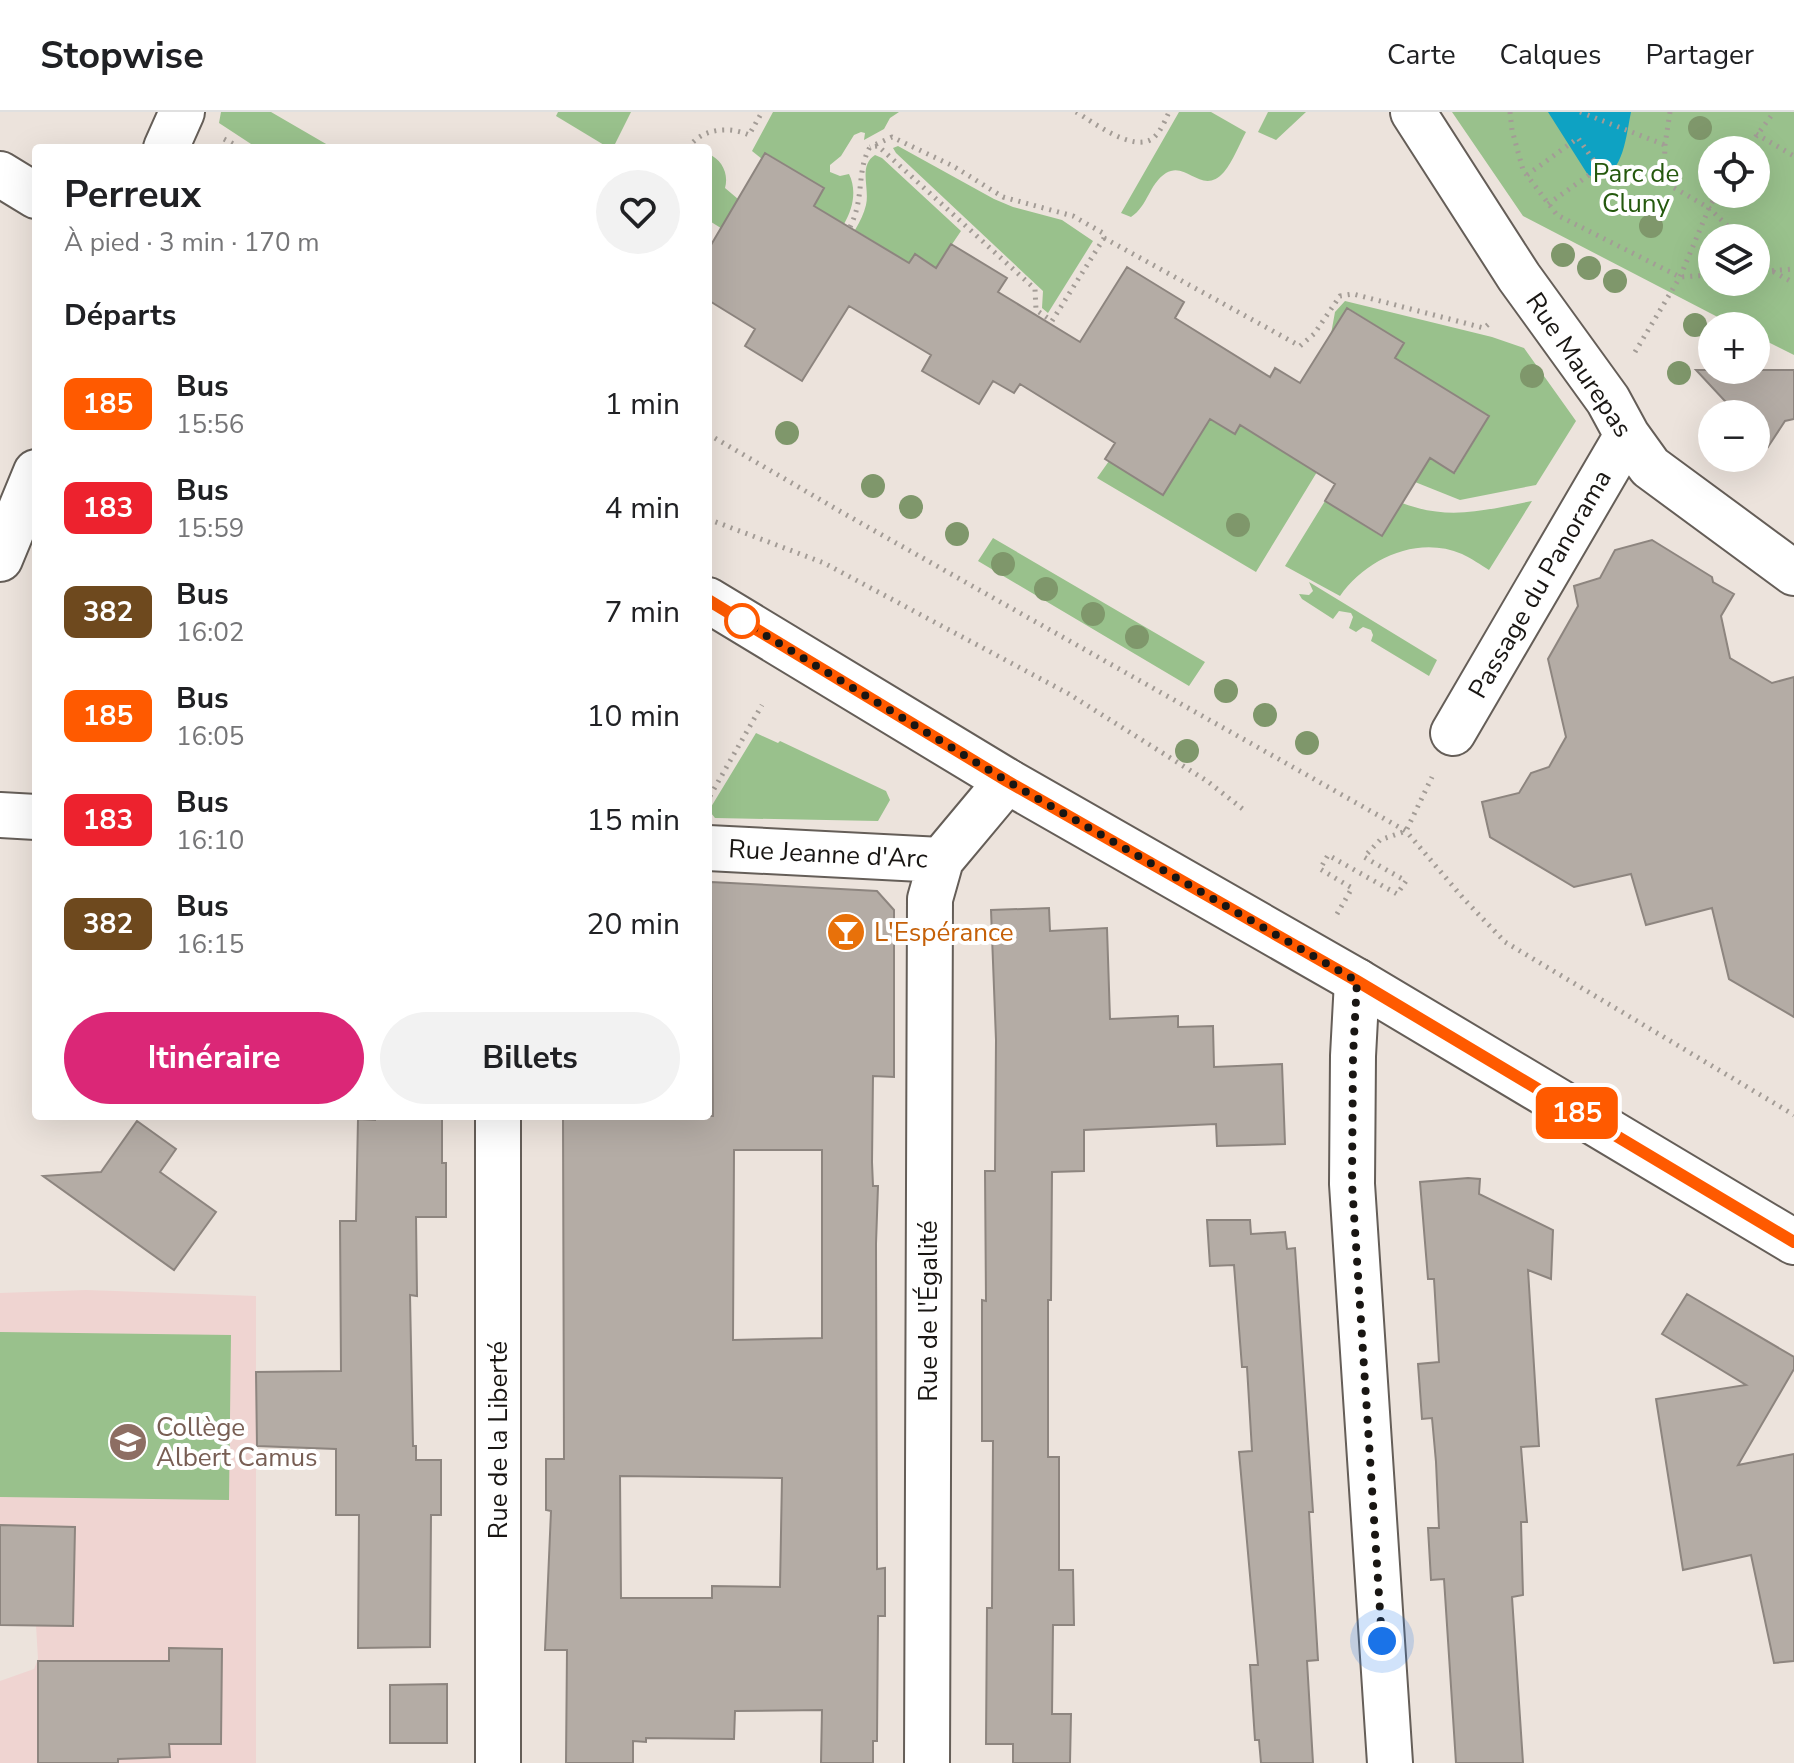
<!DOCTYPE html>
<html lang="fr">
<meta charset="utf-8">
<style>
body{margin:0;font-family:"Nunito Sans",sans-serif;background:#f2f2f2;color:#202124;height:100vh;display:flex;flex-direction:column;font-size:30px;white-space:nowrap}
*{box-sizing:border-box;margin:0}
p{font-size:26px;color:#757577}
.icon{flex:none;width:44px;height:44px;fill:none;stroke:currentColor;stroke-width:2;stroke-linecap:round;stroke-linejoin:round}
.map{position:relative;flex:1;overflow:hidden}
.details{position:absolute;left:32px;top:32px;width:680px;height:976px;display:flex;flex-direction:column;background:#fff;border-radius:8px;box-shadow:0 8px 32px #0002}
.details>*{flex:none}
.badge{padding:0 16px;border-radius:12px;font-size:28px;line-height:52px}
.fabs{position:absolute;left:1698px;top:24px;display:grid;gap:16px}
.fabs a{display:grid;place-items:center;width:72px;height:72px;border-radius:50%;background:#fff;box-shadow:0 8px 32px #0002;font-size:40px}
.you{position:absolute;width:40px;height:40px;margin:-20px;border:6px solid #fff;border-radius:50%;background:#1a73e8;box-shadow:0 0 0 12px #1a73e833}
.map>.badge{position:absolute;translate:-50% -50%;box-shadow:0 0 0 4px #fff}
h2{padding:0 32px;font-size:30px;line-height:72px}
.round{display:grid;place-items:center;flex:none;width:84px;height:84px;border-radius:42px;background:#f2f2f2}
.head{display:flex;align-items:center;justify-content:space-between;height:136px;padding:0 32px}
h1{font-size:38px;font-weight:700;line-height:60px}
.action{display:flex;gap:16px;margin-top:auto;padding:16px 32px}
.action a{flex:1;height:92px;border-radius:48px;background:#db2777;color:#fff;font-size:32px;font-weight:700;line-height:92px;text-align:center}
.action a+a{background:#f2f2f2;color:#202124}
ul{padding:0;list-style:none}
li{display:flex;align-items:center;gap:24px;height:104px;padding:0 32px}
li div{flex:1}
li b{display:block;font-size:30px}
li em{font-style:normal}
li .badge{min-width:88px;font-weight:700;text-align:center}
header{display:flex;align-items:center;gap:48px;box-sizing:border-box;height:112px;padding:0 40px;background:#fff;border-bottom:2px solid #e0e0e0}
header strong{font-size:38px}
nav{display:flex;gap:44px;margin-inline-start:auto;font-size:28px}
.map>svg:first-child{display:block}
.education{fill:#efd4d1}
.green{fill:#99c18c;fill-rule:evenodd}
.water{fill:#0ea2c3}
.building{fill:#b4aca5;stroke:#8d857f;stroke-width:2;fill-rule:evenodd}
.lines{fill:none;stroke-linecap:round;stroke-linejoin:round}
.minor-casing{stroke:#655e58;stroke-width:48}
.secondary-casing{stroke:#655e58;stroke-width:48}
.path{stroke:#a39c96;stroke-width:5;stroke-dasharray:2 6;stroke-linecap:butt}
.minor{stroke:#fff;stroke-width:44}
.secondary{stroke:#fff;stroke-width:44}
.tree{fill:#7f976b}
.line-casing{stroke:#fff;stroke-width:18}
.line{stroke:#ff5a00;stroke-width:12}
.walk{stroke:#191613;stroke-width:8;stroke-dasharray:0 14.4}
.stop-dot{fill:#fff;stroke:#ff5a00;stroke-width:4}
.labels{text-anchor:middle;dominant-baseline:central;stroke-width:8;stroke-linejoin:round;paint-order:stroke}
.park-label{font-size:26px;fill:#25590e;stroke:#fff}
.street-label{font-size:26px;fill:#191613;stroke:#fff}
.food-label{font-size:26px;fill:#c56008;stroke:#fff;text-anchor:start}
.education-label{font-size:26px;fill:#785e54;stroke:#fff;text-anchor:start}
</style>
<header>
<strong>Stopwise</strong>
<nav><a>Carte</a><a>Calques</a><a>Partager</a></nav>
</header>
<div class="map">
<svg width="1794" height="1651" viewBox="0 0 1794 1651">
<rect width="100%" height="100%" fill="#ece3dc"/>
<path class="education" d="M 86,1178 L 256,1184 L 256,1651 L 0,1651 L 0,1569 L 34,1557 L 38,1547 L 36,1513 L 0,1513 L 0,1181 Z"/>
<path class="green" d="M 221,0 L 271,0 L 333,36 L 257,36 L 219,11 Z
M 558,0 L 631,0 L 613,36 L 609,36 L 556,4 Z
M 773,0 L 899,0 L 890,6 L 884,17 L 864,28 L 865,21 L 861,20 L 854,23 L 841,44 L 830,53 L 830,60 L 840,64 L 849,62 C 857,78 853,97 844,112 L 813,95 L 823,76 L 766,41 L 762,47 L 752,39 Z
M 1179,0 L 1211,0 L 1246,20 C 1239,33 1233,49 1224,60 C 1202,85 1187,48 1166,61 C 1149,72 1148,94 1131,105 L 1121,101 Z
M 1268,0 L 1306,0 L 1276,28 L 1258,20 Z
M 1452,0 L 1794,0 L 1794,243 L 1756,224 L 1756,214 L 1735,214 L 1523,104 ZM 1712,38 L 1756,38 L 1756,82 L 1712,82 ZM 1712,126 L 1756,126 L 1756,170 L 1712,170 Z
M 898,34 L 994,87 L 1013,95 L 1062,108 L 1093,129 L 1048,201 L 1042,196 L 1043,179 L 896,41 L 893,36 Z
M 708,42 C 722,47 729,62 725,76 L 738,87 L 724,118 L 708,108 Z
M 875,43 L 882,46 L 961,119 L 936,156 L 915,142 L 909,151 L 855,118 C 860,110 864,101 866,93 C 870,76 858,54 875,43 Z
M 1345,189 L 1492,225 L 1524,236 L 1576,309 L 1536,373 L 1460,388 L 1415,370 L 1427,345 L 1455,361 L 1489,304 L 1413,257 L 1393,249 L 1404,231 L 1348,196 L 1331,222 L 1335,200 Z
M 1207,306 L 1234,321 L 1240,313 L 1317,360 L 1256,460 L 1097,366 L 1109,349 L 1163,382 L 1199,326 Z
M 1325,389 L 1381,424 L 1402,391 C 1450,409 1484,398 1532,389 L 1489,458 C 1481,453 1471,446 1462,442 C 1417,423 1366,447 1340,484 L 1285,454 Z
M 993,426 L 1205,550 L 1189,574 L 978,449 Z
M 1309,470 L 1437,548 L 1429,564 L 1371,529 L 1373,523 L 1371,518 L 1363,515 L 1356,520 L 1349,516 L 1353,505 L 1351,501 L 1339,499 L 1333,507 L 1302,487 L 1299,482 L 1309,483 L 1313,479 Z
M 756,621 L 778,631 L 780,629 L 886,679 L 890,688 L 878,709 L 715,706 L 711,701 L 711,695 Z
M 0,1220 L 231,1223 L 229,1388 L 0,1385 Z"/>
<path class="water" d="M 1548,0 L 1631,0 C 1626,23 1623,75 1588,63 Z"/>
<path class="building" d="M 765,41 L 824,76 L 814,94 L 909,151 L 915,142 L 936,156 L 951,132 L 1007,166 L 998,180 L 1080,230 L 1127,155 L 1184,190 L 1175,206 L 1270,265 L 1275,256 L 1300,271 L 1347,196 L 1404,231 L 1395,246 L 1489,304 L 1454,361 L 1430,346 L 1382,424 L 1325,389 L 1335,372 L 1240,313 L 1235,322 L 1210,307 L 1163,383 L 1105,347 L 1115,331 L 1020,272 L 1014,281 L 993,269 L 979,292 L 922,259 L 931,243 L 849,194 L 802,269 L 745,234 L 755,217 L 708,188 L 708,138 Z
M 1696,258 L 1794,258 L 1794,307 L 1785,309 L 1768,335 L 1756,322 L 1756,302 L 1737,302 Z
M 1652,428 L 1712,465 L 1713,470 L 1734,482 L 1721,504 L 1730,546 L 1772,571 L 1794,565 L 1794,905 L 1729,867 L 1712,796 L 1646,813 L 1631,762 L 1574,775 L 1490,725 L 1482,690 L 1519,681 L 1531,661 L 1549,655 L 1566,625 L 1548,547 L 1578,494 L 1574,474 L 1600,466 L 1615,438 Z
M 711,770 L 877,779 L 894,798 L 894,965 L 873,964 L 872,1050 L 873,1074 L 878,1074 L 876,1132 L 877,1457 L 885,1456 L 885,1504 L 878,1504 L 877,1629 L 873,1629 L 873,1651 L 821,1651 L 822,1598 L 735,1599 L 734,1627 L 646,1626 L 646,1630 L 633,1629 L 633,1651 L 566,1651 L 567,1538 L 545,1538 L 551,1399 L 546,1398 L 546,1347 L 564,1347 L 563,1004 L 713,1004 ZM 734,1038 L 822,1038 L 822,1226 L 733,1228 ZM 620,1364 L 782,1366 L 780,1475 L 712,1474 L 712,1486 L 621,1486 Z
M 1049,796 L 1050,819 L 1107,816 L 1110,907 L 1178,904 L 1178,915 L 1213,914 L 1214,955 L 1282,952 L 1285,1032 L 1217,1034 L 1216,1012 L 1084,1018 L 1084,1059 L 1052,1060 L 1051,1188 L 1048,1188 L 1048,1345 L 1059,1345 L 1059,1458 L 1073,1458 L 1074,1513 L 1053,1513 L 1052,1602 L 1071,1602 L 1070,1651 L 1013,1651 L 1013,1632 L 986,1632 L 987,1496 L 992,1496 L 993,1329 L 982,1329 L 982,1188 L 986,1189 L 985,1059 L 995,1059 L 996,928 L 991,798 Z
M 375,1004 L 442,1004 L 442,1051 L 446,1051 L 446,1105 L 416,1105 L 417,1184 L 410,1183 L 413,1334 L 416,1334 L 416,1348 L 441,1348 L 441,1403 L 431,1403 L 430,1535 L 358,1536 L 359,1403 L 336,1403 L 336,1337 L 257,1334 L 256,1260 L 341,1259 L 340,1109 L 356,1109 L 358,1007 L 375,1008 Z
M 137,1009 L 176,1037 L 160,1060 L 216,1100 L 174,1158 L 43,1064 L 101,1060 Z
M 1468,1066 L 1480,1067 L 1479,1082 L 1553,1118 L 1551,1167 L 1528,1158 L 1539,1334 L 1521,1335 L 1527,1410 L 1521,1410 L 1523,1483 L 1512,1485 L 1523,1651 L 1456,1651 L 1444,1467 L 1431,1468 L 1428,1416 L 1439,1416 L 1436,1350 L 1432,1306 L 1422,1307 L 1418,1252 L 1439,1250 L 1434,1167 L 1428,1167 L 1420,1070 Z
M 1207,1108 L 1250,1108 L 1251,1122 L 1285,1120 L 1287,1137 L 1295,1136 L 1313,1400 L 1309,1400 L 1318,1548 L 1307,1549 L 1313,1651 L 1261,1651 L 1259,1628 L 1255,1628 L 1250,1553 L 1258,1553 L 1239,1340 L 1252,1339 L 1247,1255 L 1242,1255 L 1234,1153 L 1210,1154 Z
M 1687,1182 L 1794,1245 L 1794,1257 L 1738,1353 L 1794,1342 L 1794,1549 L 1774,1551 L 1751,1443 L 1683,1458 L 1656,1287 L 1746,1273 L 1662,1222 Z
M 0,1413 L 75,1415 L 73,1514 L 0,1513 Z
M 169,1536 L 222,1537 L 221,1632 L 169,1632 L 170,1645 L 118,1647 L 118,1651 L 38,1651 L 38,1549 L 169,1549 Z
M 447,1572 L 447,1631 L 390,1631 L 390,1573 Z"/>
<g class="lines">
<defs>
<path id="minor" d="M 1413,0 L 1519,165 L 1608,288 L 1627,323 L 1650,355 L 1794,461
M 166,36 L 182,0
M 0,447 L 36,360
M 1453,621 L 1627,323
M 0,703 L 36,705
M 708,736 L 941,748 L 1007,669
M 1357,869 L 1353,944 L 1352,1072 L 1390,1651
M 498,1004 L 498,1651
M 927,1651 L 930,787 L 941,748"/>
<path id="secondary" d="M 0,62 L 36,84
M 708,488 L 1007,669 L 1357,869 L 1794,1130"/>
</defs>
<use href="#minor" class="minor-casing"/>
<use href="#secondary" class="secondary-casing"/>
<path class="path" d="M 1076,0 C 1093,10 1132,40 1152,27 C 1160,21 1165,9 1169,0
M 1510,0 L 1512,18 L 1523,58 L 1557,103 L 1680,165 L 1712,163
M 1580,0 L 1665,33
M 1670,0 L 1665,33 L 1664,63 L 1671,74 L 1709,96 L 1740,126
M 1756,22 L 1794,44
M 224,27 L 241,36
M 688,36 C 702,16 729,14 749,23 L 762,0
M 1746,38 L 1774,0
M 1527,63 L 1578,26 L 1599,56 L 1548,92
M 850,115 C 865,85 856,60 870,35 L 878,34 L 1035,177 L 1036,198 L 1052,209 L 1104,126 L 1103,121 L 1073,104 L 1003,85 L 953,54 L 892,25 L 870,35
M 1104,126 L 1300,234 L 1314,222 L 1340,184 L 1353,182 L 1484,216 L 1491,210
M 1756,143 L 1772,159 L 1794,171
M 1756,160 L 1794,157
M 1635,240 L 1680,165 L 1709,96 L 1717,82
M 708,322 L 843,401 L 1406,719 L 1463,786 L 1505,830 L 1794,1003
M 708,407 L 824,451 L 1069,582 L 1207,669 L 1244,698
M 710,684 L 762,593
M 1337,802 L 1352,776 L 1320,757 L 1328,743 L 1397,782 L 1406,769 L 1364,745 L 1380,728 L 1406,719 L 1432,665"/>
<use href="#minor" class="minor"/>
<use href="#secondary" class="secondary"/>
</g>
<g class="tree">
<circle cx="1700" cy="16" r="12"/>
<circle cx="1651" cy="114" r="12"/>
<circle cx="1563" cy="143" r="12"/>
<circle cx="1589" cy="156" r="12"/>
<circle cx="1615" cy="169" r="12"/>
<circle cx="1695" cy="213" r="12"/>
<circle cx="1679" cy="261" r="12"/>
<circle cx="1532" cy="264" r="12"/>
<circle cx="787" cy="321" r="12"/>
<circle cx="873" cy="374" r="12"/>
<circle cx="911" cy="395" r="12"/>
<circle cx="1238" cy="413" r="12"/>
<circle cx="957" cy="422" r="12"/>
<circle cx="1003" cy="452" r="12"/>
<circle cx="1046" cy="477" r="12"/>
<circle cx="1093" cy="502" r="12"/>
<circle cx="1137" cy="525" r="12"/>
<circle cx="1226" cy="579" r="12"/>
<circle cx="1265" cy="603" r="12"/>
<circle cx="1307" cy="631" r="12"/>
<circle cx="1187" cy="639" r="12"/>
</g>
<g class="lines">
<defs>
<path id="line" d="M 708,488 L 1007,669 L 1357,869 L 1794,1130"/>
</defs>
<use href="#line" class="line-casing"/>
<use href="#line" class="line"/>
<path class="walk" d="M 742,509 L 1007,669 L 1357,869 L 1353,944 L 1352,1072 L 1382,1529"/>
</g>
<defs>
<symbol id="bar-disc" viewBox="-11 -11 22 22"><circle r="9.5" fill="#e8710a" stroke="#fff"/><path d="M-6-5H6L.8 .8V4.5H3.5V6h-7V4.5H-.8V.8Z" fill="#fff"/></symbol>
<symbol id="school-disc" viewBox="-11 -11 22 22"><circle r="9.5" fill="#8d6e63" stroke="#fff"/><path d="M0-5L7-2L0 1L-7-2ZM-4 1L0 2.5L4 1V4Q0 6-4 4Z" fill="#fff"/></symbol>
</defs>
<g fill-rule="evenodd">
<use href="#bar-disc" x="824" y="798" width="44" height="44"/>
<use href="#school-disc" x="106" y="1308" width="44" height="44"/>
</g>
<circle class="stop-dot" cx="742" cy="509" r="16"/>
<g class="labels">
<g class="park-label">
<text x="1636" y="61">Parc de<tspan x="1636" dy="30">Cluny</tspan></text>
</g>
<g class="street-label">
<text transform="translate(1579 253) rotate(56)">Rue Maurepas</text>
<text transform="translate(1540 472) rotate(-60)">Passage du Panorama</text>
<text transform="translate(828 742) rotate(3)">Rue Jeanne d'Arc</text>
<text transform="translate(928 1199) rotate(-90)">Rue de l'Égalité</text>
<text transform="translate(498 1328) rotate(-90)">Rue de la Liberté</text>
</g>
<g class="food-label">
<text x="874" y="820">L'Espérance</text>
</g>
<g class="education-label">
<text x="156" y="1315">Collège<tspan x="156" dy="30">Albert Camus</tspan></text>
</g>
</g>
</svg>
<div class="fabs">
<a><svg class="icon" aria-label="locate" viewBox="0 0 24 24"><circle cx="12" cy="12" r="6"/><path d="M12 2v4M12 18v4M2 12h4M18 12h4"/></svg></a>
<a><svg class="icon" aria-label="layers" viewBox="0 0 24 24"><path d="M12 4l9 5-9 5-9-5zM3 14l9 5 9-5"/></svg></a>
<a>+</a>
<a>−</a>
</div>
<div class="you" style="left:1382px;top:1529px"></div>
<b class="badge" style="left:1577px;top:1001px;background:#ff5a00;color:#fff">185</b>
<section class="details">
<div class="head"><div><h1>Perreux</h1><p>À pied · 3 min · 170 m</p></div><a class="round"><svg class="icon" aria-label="heart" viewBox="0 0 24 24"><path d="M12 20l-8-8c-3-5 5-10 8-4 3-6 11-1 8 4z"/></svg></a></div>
<h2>Départs</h2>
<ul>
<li><span class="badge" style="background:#ff5a00;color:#fff">185</span><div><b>Bus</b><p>15:56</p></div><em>1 min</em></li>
<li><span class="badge" style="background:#ed222e;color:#fff">183</span><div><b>Bus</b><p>15:59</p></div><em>4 min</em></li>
<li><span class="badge" style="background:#6e491e;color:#fff">382</span><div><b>Bus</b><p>16:02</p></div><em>7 min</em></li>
<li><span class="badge" style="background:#ff5a00;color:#fff">185</span><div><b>Bus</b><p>16:05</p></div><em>10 min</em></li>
<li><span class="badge" style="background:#ed222e;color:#fff">183</span><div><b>Bus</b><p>16:10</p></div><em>15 min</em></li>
<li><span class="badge" style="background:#6e491e;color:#fff">382</span><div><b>Bus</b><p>16:15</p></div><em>20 min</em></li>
</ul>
<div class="action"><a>Itinéraire</a><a>Billets</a></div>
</section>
</div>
